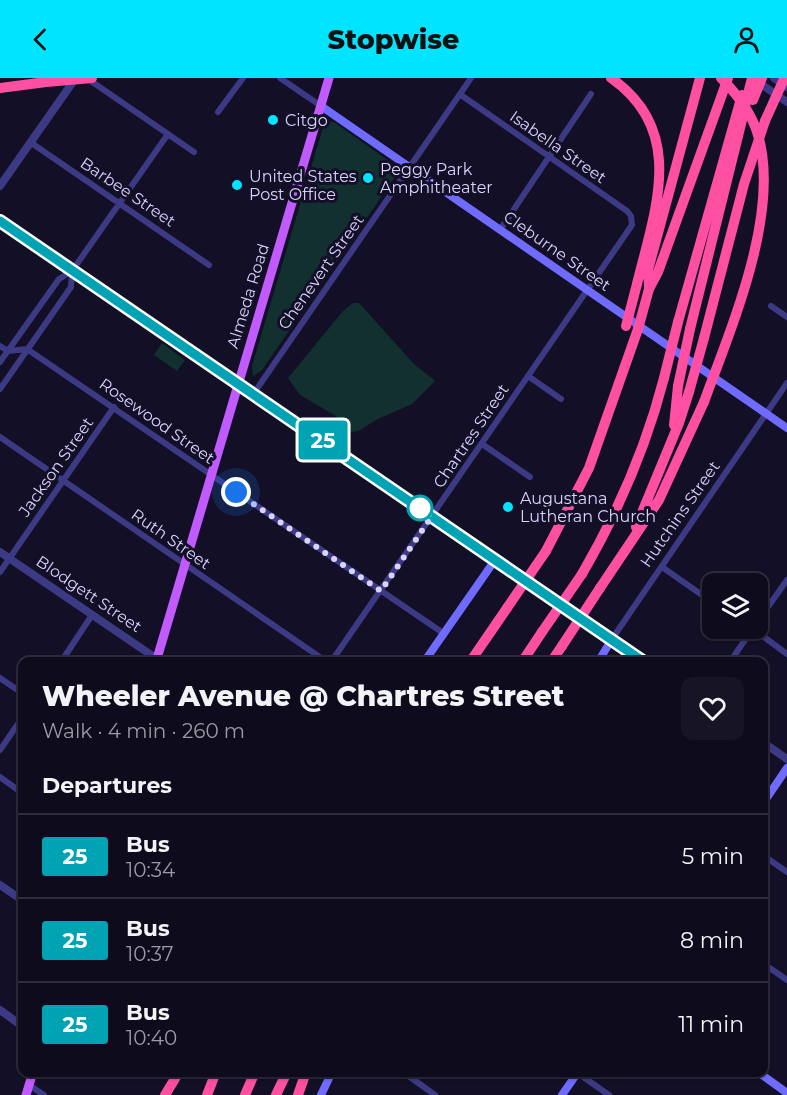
<!DOCTYPE html>
<meta charset="utf-8">
<style>
body{margin:0;font-family:Montserrat,sans-serif;background:#171425;color:#f1f3f6;height:100vh;display:flex;flex-direction:column;font-size:22px;white-space:nowrap}
*{box-sizing:border-box;margin:0}
p{font-size:20px;color:#9b9ba3}
.icon{flex:none;width:33px;height:33px;fill:none;stroke:currentColor;stroke-width:2;stroke-linecap:round;stroke-linejoin:round}
.map{position:relative;flex:1;overflow:hidden}
.sheet{position:absolute;left:18px;top:579px;width:750px;height:420px;display:flex;flex-direction:column;background:#0e0b1c;border-radius:12px;box-shadow:0 2px 4px #0004,0 0 0 2px #2e2b3b}
.sheet>*{flex:none}
.badge{padding:0 12px;border-radius:4px;font-size:21px;line-height:39px}
.controls{position:absolute;left:702px;top:495px;display:grid;gap:12px}
.controls a{display:grid;place-items:center;width:66px;height:66px;border-radius:12px;background:#0e0b1c;box-shadow:0 2px 4px #0004,0 0 0 2px #2e2b3b;font-size:30px}
.you{position:absolute;width:30px;height:30px;margin:-15px;border:4px solid #fff;border-radius:50%;background:#1a73e8;box-shadow:0 0 0 9px #1a73e833}
.map>.badge{position:absolute;translate:-50% -50%;box-shadow:0 0 0 3px #fff}
h2{padding:0 24px;font-size:22px;line-height:54px}
.round{display:grid;place-items:center;flex:none;width:63px;height:63px;border-radius:12px;background:#171425}
.head{display:flex;align-items:center;justify-content:space-between;height:102px;padding:0 24px}
h1{font-size:28px;font-weight:800;line-height:45px}
ul{padding:0;list-style:none}
li{display:flex;align-items:center;gap:18px;height:84px;padding:0 24px;border-top:2px solid #2e2b3b}
li div{flex:1}
li b{display:block;font-size:22px}
li em{font-style:normal}
li .badge{min-width:66px;font-weight:700;text-align:center}
header{display:flex;justify-content:space-between;align-items:center;height:78px;padding:0 24px;background:#00e5ff;color:#111;font-size:27px;font-weight:800}
.map>svg:first-child{display:block}
.green{fill:#12302f}
.lines{fill:none;stroke-linecap:round;stroke-linejoin:round}
.minor{stroke:#3d3a85;stroke-width:6}
.tertiary{stroke:#3d3a85;stroke-width:8}
.secondary{stroke:#6f6bff;stroke-width:8}
.primary{stroke:#c25bff;stroke-width:9}
.motorway{stroke:#ff4fa3;stroke-width:10}
.motorway-bridge{stroke:#ff4fa3;stroke-width:10}
.line-casing{stroke:#fff;stroke-width:14}
.line{stroke:#00a3b4;stroke-width:9}
.walk{stroke:#d9d4ff;stroke-width:6;stroke-dasharray:0 10.8}
.poi-dot{fill:#00e5ff;stroke:#130f26;stroke-width:2}
.stop-dot{fill:#fff;stroke:#00a3b4;stroke-width:3}
.labels{text-anchor:middle;dominant-baseline:central;stroke-width:6;stroke-linejoin:round;paint-order:stroke}
.poi-label{font-size:16px;fill:#d9d4ff;stroke:#130f26;text-anchor:start}
.street-label{font-size:16px;fill:#d9d4ff;stroke:#130f26}
</style>
<header><svg class="icon" aria-label="back" viewBox="0 0 24 24"><path d="M15 5l-7 7 7 7"/></svg>Stopwise<svg class="icon" aria-label="person" viewBox="0 0 24 24"><circle cx="12" cy="8" r="4"/><path d="M4 21q1-7 8-7t8 7"/></svg></header>
<div class="map">
<svg width="787" height="1017" viewBox="0 0 787 1017">
<rect width="100%" height="100%" fill="#130f26"/>
<path class="green" d="M 328,44 L 334,44 L 396,88 L 397,96 L 262,292 L 253,298 L 252,288 L 324,46 Z
M 353,225 L 359,225 L 414,286 L 435,303 L 412,326 L 378,341 L 358,353 L 352,354 L 345,350 L 336,338 L 300,317 L 288,300 L 343,233 Z
M 162,265 L 185,282 L 177,293 L 154,277 Z"/>
<g class="lines">
<path class="minor" d="M 280,0 L 321,28
M 88,1 L 194,74
M 218,34 L 243,0
M 30,64 L 209,187
M 500,152 L 591,16
M 771,228 L 787,239
M 0,268 L 8,273 L 27,271 L 443,555
M 0,284 L 59,201 L 72,193 L 168,56
M 528,298 L 561,321
M 0,311 L 71,209 L 72,193
M 254,315 L 471,0
M 0,359 L 327,584
M 482,366 L 530,399
M 662,489 L 712,524
M 0,494 L 114,329
M 758,543 L 787,502
M 752,550 L 787,576
M 612,561 L 787,305
M 61,584 L 92,537
M 331,584 L 632,147 L 631,138 L 627,133 L 461,17
M 730,584 L 753,550
M 0,600 L 22,615
M 0,672 L 22,640
M 0,699 L 22,715
M 764,778 L 787,794
M 764,886 L 787,902
M 403,994 L 435,1017
M 576,994 L 609,1017
M 29,1007 L 44,1017"/>
<path class="tertiary" d="M 774,0 L 787,9
M 758,4 L 787,24
M 0,108 L 75,1
M 239,304 L 644,584
M 0,474 L 157,581
M 764,665 L 787,681
M 0,807 L 22,822
M 0,932 L 22,948"/>
<path class="secondary" d="M 321,28 L 787,350
M 0,143 L 239,304
M 424,584 L 495,482
M 598,584 L 612,561
M 764,724 L 787,690
M 758,994 L 787,1015
M 321,1017 L 332,994
M 562,1017 L 578,994"/>
<path class="primary" d="M 156,584 L 329,0
M 26,1017 L 33,994"/>
<path class="motorway" d="M 611,0 C 687,53 655,132 637,206
M 0,10 L 46,4
M 649,208 L 648,192 L 700,0
M 649,211 L 658,194 L 728,0
M 678,244 L 742,17
M 690,251 L 745,30
M 704,260 L 744,106 L 765,43
M 674,347 L 678,308
M 636,449 L 679,345 L 689,314
M 546,473 L 589,390 L 638,251
M 582,496 C 618,434 646,370 664,300
M 600,510 L 659,422 L 704,324
M 470,584 L 507,530
M 522,584 L 542,554
M 551,584 L 562,568
M 165,1017 L 179,994
M 207,1017 L 216,994
M 245,1017 L 255,994
M 276,1017 L 287,994
M 298,1017 L 306,994"/>
<path class="motorway-bridge" d="M 46,4 L 92,0
M 753,22 L 762,0
M 745,28 L 752,0
M 765,43 L 784,1
M 626,248 L 637,206
M 638,251 L 649,211
M 664,300 L 678,244
M 678,308 L 690,251
M 689,314 L 704,260
M 704,324 C 731,250 781,135 758,57 C 752,36 737,16 721,0
M 507,530 L 546,473
M 542,554 L 582,496
M 562,568 L 600,510"/>
</g>
<g class="lines">
<defs>
<path id="line" d="M 0,143 L 644,584"/>
</defs>
<use href="#line" class="line-casing"/>
<use href="#line" class="line"/>
<path class="walk" d="M 236,414 L 381,513 L 432,438 L 420,430"/>
</g>
<g class="poi-dot">
<circle cx="273" cy="42" r="6"/>
<circle cx="368" cy="100" r="6"/>
<circle cx="237" cy="107" r="6"/>
<circle cx="508" cy="429" r="6"/>
</g>
<circle class="stop-dot" cx="420" cy="430" r="12"/>
<g class="labels">
<g class="poi-label">
<text x="285" y="42">Citgo</text>
<text x="380" y="91">Peggy Park<tspan x="380" dy="18">Amphitheater</tspan></text>
<text x="249" y="98">United States<tspan x="249" dy="18">Post Office</tspan></text>
<text x="520" y="420">Augustana<tspan x="520" dy="18">Lutheran Church</tspan></text>
</g>
<g class="street-label">
<text transform="translate(558 69) rotate(35)">Isabella Street</text>
<text transform="translate(128 114) rotate(34)">Barbee Street</text>
<text transform="translate(557 173) rotate(35)">Cleburne Street</text>
<text transform="translate(321 194) rotate(-55)">Chenevert Street</text>
<text transform="translate(248 218) rotate(-73)">Almeda Road</text>
<text transform="translate(157 343) rotate(35)">Rosewood Street</text>
<text transform="translate(471 358) rotate(-56)">Chartres Street</text>
<text transform="translate(56 389) rotate(-55)">Jackson Street</text>
<text transform="translate(680 436) rotate(-55)">Hutchins Street</text>
<text transform="translate(171 461) rotate(35)">Ruth Street</text>
<text transform="translate(89 516) rotate(34)">Blodgett Street</text>
</g>
</g>
</svg>
<div class="controls">
<a><svg class="icon" aria-label="layers" viewBox="0 0 24 24"><path d="M12 4l9 5-9 5-9-5zM3 14l9 5 9-5"/></svg></a>
</div>
<div class="you" style="left:236px;top:414px"></div>
<b class="badge" style="left:323px;top:362px;background:#00a3b4;color:#fff">25</b>
<section class="sheet">
<div class="head"><div><h1>Wheeler Avenue @ Chartres Street</h1><p>Walk · 4 min · 260 m</p></div><a class="round"><svg class="icon" aria-label="heart" viewBox="0 0 24 24"><path d="M12 20l-8-8c-3-5 5-10 8-4 3-6 11-1 8 4z"/></svg></a></div>
<h2>Departures</h2>
<ul>
<li><span class="badge" style="background:#00a3b4;color:#fff">25</span><div><b>Bus</b><p>10:34</p></div><em>5 min</em></li>
<li><span class="badge" style="background:#00a3b4;color:#fff">25</span><div><b>Bus</b><p>10:37</p></div><em>8 min</em></li>
<li><span class="badge" style="background:#00a3b4;color:#fff">25</span><div><b>Bus</b><p>10:40</p></div><em>11 min</em></li>
</ul>
</section>
</div>
